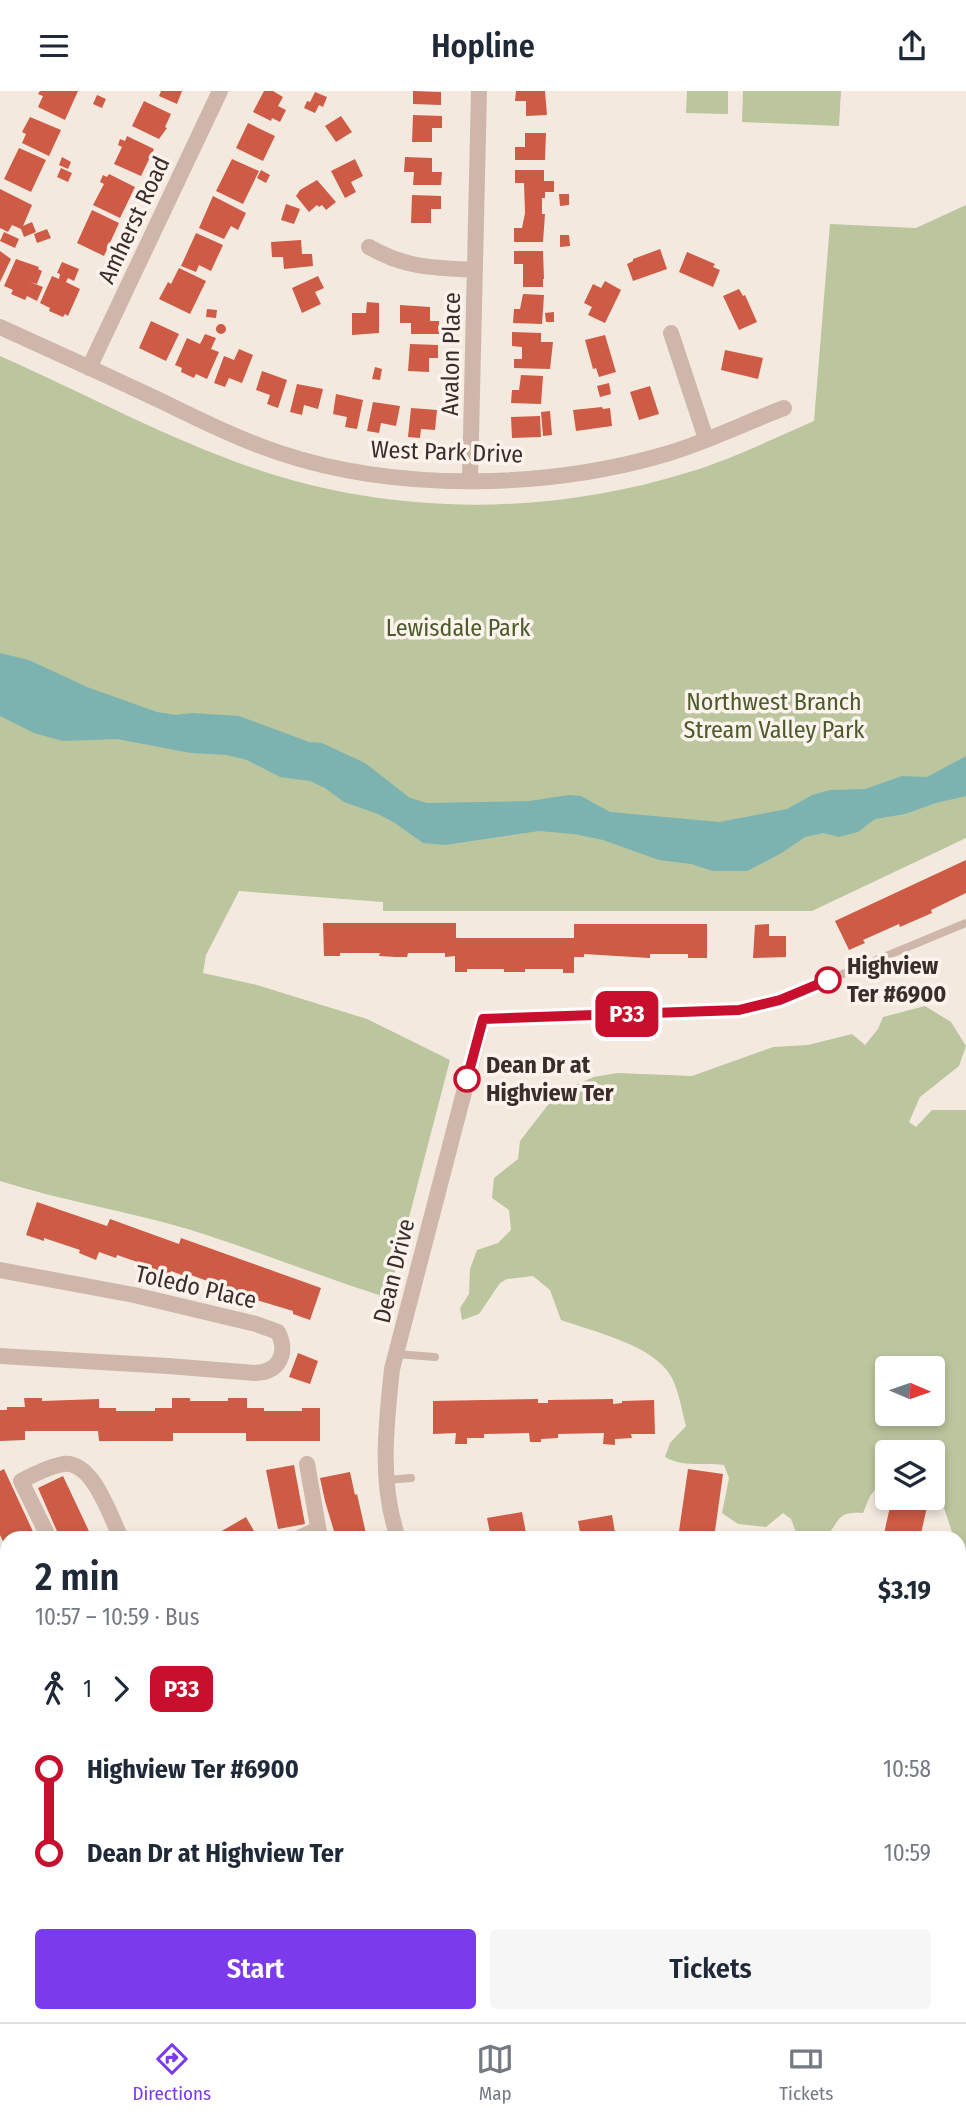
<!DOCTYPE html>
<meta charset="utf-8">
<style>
body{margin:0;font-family:"Fira Sans Condensed",sans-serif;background:#f6f6f7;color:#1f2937;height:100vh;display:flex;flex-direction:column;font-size:26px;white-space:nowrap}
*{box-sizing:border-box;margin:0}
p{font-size:23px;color:#747a83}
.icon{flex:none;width:38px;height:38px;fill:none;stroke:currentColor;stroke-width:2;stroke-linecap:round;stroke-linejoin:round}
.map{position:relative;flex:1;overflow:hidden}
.details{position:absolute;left:0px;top:1440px;width:966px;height:492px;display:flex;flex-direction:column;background:#fff;border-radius:21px 21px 0 0;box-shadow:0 4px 10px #0003}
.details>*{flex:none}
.badge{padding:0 14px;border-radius:10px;font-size:24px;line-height:46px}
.needle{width:46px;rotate:92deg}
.fabs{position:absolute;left:875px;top:1265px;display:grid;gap:14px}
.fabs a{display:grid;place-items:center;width:70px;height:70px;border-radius:7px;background:#fff;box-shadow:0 4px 10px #0003;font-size:35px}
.map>.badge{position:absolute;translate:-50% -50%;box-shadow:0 0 0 4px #fff}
.legs{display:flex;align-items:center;gap:10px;height:77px;padding:0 35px;font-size:23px}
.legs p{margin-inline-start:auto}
.headline{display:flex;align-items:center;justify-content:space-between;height:119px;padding:0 35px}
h1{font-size:38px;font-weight:600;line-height:52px}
.cta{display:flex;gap:14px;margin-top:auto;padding:14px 35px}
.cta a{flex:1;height:80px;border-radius:7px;background:#7c3aed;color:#fff;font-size:28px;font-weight:600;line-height:80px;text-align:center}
.cta a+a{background:#f6f6f7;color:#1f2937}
ul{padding:0 35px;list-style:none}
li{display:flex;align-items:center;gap:24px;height:84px;font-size:26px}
li i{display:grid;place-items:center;width:10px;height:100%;margin:0 9px;background:currentColor}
li i::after{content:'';width:18px;height:18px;margin:-9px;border:5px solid;border-radius:50%;background:#fff}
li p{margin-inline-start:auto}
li:first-child i{background:linear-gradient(#0000 50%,currentColor 0)}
li:last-child i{background:linear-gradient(currentColor 50%,#0000 0)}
header{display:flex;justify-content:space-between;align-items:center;height:91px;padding:0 35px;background:#fff;font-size:32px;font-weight:600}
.dock{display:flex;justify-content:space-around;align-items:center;height:98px;border-top:2px solid #e0e1e3;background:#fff;font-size:19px;color:#747a83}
.dock a{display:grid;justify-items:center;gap:4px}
.dock .current{color:#7c3aed}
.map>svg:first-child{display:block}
.green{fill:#bbc59e;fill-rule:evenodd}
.water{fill:#7cb3b1}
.building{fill:#cd5b45}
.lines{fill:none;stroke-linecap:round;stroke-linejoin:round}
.lane{stroke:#ceb7aa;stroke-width:8}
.street{stroke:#ceb7aa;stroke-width:16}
.line-1-casing{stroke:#fff;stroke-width:16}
.line-1{stroke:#c8102e;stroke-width:10}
.stop-1-dot{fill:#fff;stroke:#c8102e;stroke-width:3.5}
.labels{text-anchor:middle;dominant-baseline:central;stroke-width:7;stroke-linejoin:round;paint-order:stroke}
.street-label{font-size:24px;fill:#3b2e2a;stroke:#fbf3ec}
.park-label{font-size:24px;fill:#4d5b2c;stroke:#fbf3ec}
.stop-label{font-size:24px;font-weight:bold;fill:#3b2e2a;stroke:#fbf3ec;text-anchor:start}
</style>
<header><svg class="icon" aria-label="menu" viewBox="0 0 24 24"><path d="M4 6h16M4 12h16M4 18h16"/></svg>Hopline<svg class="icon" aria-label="share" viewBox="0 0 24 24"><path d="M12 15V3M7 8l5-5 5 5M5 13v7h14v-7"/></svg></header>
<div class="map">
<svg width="966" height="1931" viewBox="0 0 966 1931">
<rect width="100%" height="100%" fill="#f4e9df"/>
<path class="green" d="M 687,0 L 728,0 L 728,23 L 686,22 Z
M 743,0 L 841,0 L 839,35 L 742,31 Z
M 966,114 L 966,747 L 812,820 L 383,820 L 383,811 L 239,800 L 206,864 L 203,882 L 257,894 L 367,928 L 450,969 L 388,1207 C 322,1186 258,1160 191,1139 C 128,1120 63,1110 0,1090 L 0,265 C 84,302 166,347 253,377 C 391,425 547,425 686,382 C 731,369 772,348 814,330 L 830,133 L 916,137 Z
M 925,915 L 951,931 L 966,955 L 959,975 L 920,1006 L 909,1031 L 916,1036 L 932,1019 L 966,1019 L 966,1501 L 959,1469 L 959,1447 L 954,1447 L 937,1396 L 933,1394 L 933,1362 L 887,1362 L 887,1384 L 870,1405 L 863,1422 C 834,1420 841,1432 824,1447 L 804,1447 L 797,1444 L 791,1428 L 783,1422 L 766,1436 L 738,1433 L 722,1422 L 729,1387 L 724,1374 C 703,1371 684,1377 665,1366 L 670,1352 L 686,1335 C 682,1320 679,1301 672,1287 C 655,1254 594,1241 561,1229 L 550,1199 L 533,1185 L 507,1188 L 500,1192 L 479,1223 L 462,1229 L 460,1217 L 469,1203 L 470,1178 L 477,1159 L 498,1152 L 511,1139 L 509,1119 L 492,1107 L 494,1087 L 518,1068 L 520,1050 L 558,1001 L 594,986 L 617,982 L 692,985 L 773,956 L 808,954 L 852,943 L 865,954 L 878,938 L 883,926 ZM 887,1278 L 933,1278 L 933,1323 L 887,1323 Z
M 726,1925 L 894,1925 L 905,1931 L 721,1931 Z"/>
<path class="water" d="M 0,562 L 29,569 L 87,596 L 157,621 L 176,624 L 192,622 L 239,625 L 309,651 L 322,652 L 365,672 L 410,707 L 427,712 L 530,710 L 568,704 L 581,705 L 610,721 L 719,731 L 787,718 L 812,704 L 830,699 L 865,698 L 902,685 L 927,686 L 966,665 L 966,705 L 936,712 L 905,723 L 875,728 L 858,741 L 839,746 L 823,742 L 805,746 L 780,763 L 747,780 L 713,780 L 691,773 L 659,769 L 603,749 L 574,743 L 539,740 L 445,754 L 423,752 L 395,732 L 378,723 L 344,711 L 325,697 L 310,690 L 280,686 L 247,669 L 227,664 L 191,662 L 117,648 L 63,650 L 34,642 L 0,625 Z"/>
<path class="building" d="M 40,0 L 78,0 L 65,29 L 38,16 L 43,5 L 38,3 Z
M 161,0 L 182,0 L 177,13 L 159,5 Z
M 264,0 L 273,0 L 283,6 L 278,15 L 286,19 L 280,31 L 272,27 L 271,30 L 253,21 Z
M 413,0 L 441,1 L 441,14 L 413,13 Z
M 516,0 L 545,0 L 547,24 L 526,25 L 526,10 L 515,10 Z
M 315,1 L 327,6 L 323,16 L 319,14 L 315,22 L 304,17 L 307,10 L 310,11 Z
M 97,4 L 106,8 L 102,17 L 93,13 Z
M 144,10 L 171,23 L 165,36 L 167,37 L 159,48 L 132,35 Z
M 413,24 L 442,25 L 442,37 L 432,37 L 432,51 L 412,51 Z
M 341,25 L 352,41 L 336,51 L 325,35 Z
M 30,26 L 61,39 L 49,65 L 22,52 L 26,43 L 22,41 Z
M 248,32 L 275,45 L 263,70 L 236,57 Z
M 525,42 L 546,42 L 545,69 L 515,69 L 515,56 L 525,56 Z
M 127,45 L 154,58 L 141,85 L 114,73 L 122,56 L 118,54 L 120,48 L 125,50 Z
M 19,57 L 46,69 L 31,101 L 4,88 Z
M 62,66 L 71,71 L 68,78 L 59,74 Z
M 405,66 L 432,67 L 432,81 L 442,81 L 441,94 L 413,94 L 414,81 L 404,81 Z
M 232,68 L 259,80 L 243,113 L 216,100 Z
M 355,68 L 363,85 L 351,91 L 356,101 L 345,107 L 331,80 Z
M 61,77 L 72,82 L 68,91 L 57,86 Z
M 261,79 L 270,84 L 266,92 L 257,87 Z
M 515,79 L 544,79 L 544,90 L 554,90 L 554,101 L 545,101 L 545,107 L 542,107 L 542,123 L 545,123 L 543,151 L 514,151 L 514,137 L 522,137 L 525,122 L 524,92 L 515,92 Z
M 109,83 L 135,96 L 120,127 L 93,114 L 104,93 L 100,91 L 103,84 L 107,86 Z
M 317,89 L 336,111 L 326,119 L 322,114 L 319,116 L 317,114 L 309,121 L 296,105 L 300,99 Z
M 0,98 L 32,114 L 23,135 L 32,131 L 36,141 L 24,146 L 21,138 L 12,134 L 8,141 L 0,137 Z
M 559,103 L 569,103 L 569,114 L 560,115 Z
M 412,104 L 441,105 L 441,118 L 431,118 L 431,132 L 411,132 Z
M 213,105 L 246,122 L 238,139 L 231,135 L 224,148 L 199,137 Z
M 286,113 L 300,118 L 294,133 L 281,129 Z
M 92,119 L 119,132 L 104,165 L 77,152 Z
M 47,138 L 51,147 L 37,152 L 34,143 Z
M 4,141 L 19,148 L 15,157 L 0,150 Z
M 196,142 L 223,154 L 211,180 L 199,174 L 196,181 L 181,175 Z
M 560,144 L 569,144 L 570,155 L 560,156 Z
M 301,149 L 302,163 L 312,163 L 313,175 L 284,178 L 283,166 L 272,166 L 271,151 Z
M 660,158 L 667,178 L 633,190 L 627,173 L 633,170 L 633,168 Z
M 0,160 L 11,168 L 0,191 Z
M 514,160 L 543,160 L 544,188 L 543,188 L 543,196 L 523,196 L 523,173 L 514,173 Z
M 687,161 L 715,173 L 713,176 L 720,179 L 713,196 L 679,181 Z
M 16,168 L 39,176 L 38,178 L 42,180 L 37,193 L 30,191 L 43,196 L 37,210 L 27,205 L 25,209 L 11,203 L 13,199 L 4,195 Z
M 62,171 L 79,178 L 74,190 L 68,187 L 66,191 L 80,198 L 68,225 L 65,223 L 63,226 L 49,220 L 50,217 L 40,212 L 52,185 L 59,188 L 60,183 L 57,182 Z
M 179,177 L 206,190 L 190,223 L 159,208 L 168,191 L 171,193 Z
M 318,185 L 324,197 L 315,201 L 321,213 L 302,222 L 292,197 Z
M 605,190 L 621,199 L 605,232 L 588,224 L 592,216 L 584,212 L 593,193 L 601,197 Z
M 739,198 L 743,205 L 745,204 L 757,231 L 739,239 L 723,205 Z
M 523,203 L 544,204 L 542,233 L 513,232 L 514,218 L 520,218 Z
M 367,211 L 379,212 L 379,242 L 352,244 L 352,222 L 366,222 Z
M 400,214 L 430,216 L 430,230 L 439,230 L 439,243 L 411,243 L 411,232 L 400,232 Z
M 207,218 L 217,219 L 216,227 L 206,226 Z
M 554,221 L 554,231 L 546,231 L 545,222 Z
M 151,230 L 179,243 L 166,270 L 139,257 Z
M216 238a5 5 0 1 1 10 0a5 5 0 1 1-10 0Z
M 512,241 L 541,242 L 541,251 L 553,251 L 550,278 L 514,277 L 514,268 L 522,268 L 522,256 L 512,255 Z
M 205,243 L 216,247 L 211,258 L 219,261 L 207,288 L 196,283 L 194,287 L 181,281 L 182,277 L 175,274 L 187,247 L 200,253 Z
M 605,244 L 616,281 L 599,286 L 596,277 L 593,278 L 585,249 Z
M 410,253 L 438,254 L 438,267 L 429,267 L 429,281 L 408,280 Z
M 239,258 L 253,264 L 242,292 L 229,287 L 225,296 L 214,292 L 224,265 L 234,269 Z
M 725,259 L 763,267 L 758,288 L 721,279 Z
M 375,276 L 382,278 L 380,289 L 372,288 Z
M 262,280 L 287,289 L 278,317 L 267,313 L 270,304 L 256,299 Z
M 521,284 L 543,285 L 541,313 L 511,312 L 512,299 L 519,299 Z
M 609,292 L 611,303 L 600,306 L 597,295 Z
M 297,293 L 323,298 L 318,318 L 304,314 L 302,324 L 290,321 Z
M 650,295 L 659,323 L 639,329 L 630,301 Z
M 336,303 L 363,309 L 357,338 L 345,336 L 347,326 L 333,323 Z
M 373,311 L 400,315 L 396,335 L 381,332 L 379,342 L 367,340 Z
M 602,316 L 603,318 L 610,317 L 612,335 L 576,340 L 573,319 Z
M 411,317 L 437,319 L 435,339 L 421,338 L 420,347 L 408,346 Z
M 550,320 L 552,344 L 543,345 L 541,321 Z
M 540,325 L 541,346 L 512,347 L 511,326 Z
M 966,769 L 966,802 L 931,819 L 932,822 L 900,836 L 899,833 L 863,849 L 865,852 L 849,859 L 835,830 Z
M 323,832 L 456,832 L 456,847 L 574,847 L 574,833 L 707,833 L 707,867 L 688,867 L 688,863 L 650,863 L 650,867 L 584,863 L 584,866 L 574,866 L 574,882 L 563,882 L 563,878 L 525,878 L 525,881 L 504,881 L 504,878 L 467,878 L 467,881 L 455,881 L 455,865 L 445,866 L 445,862 L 408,862 L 407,866 L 396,866 L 379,865 L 380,862 L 340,862 L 340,865 L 324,865 Z
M 769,833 L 769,845 L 786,845 L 786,866 L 753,867 L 755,834 Z
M 37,1111 L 107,1135 L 110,1128 L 179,1153 L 181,1147 L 321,1197 L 310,1229 L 293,1223 L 293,1220 L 223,1199 L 224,1196 L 188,1183 L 187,1186 L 171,1180 L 169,1186 L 151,1179 L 152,1176 L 117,1164 L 116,1167 L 99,1161 L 96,1169 L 79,1162 L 80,1159 L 44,1147 L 44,1150 L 26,1144 Z
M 298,1262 L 318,1270 L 310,1293 L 289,1286 Z
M 24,1307 L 42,1307 L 42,1310 L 99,1308 L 99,1317 L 116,1317 L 116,1320 L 155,1320 L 155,1317 L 172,1317 L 172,1307 L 190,1307 L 190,1310 L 228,1310 L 228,1307 L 247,1307 L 247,1317 L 264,1317 L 264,1320 L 302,1320 L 302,1317 L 320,1317 L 320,1350 L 246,1350 L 246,1342 L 173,1342 L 173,1350 L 99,1350 L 98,1340 L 25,1340 L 25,1349 L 0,1350 L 0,1319 L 7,1319 L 7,1316 L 25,1316 Z
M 538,1308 L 538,1312 L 548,1312 L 548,1309 L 613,1308 L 613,1313 L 622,1312 L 622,1310 L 654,1309 L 655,1343 L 631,1343 L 632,1347 L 615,1348 L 615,1354 L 603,1353 L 604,1342 L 558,1343 L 558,1347 L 541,1348 L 541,1351 L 530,1351 L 529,1342 L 484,1343 L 484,1347 L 467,1347 L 467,1353 L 455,1353 L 456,1342 L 433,1343 L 433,1310 Z
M 294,1374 L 305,1433 L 278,1438 L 266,1379 Z
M 4,1378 L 36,1447 L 7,1447 L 7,1459 L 0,1444 L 0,1380 Z
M 688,1378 L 723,1383 L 714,1447 L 678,1447 Z
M 350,1381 L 355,1404 L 357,1403 L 367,1447 L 336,1447 L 325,1410 L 320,1387 Z
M 63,1385 L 88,1438 L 92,1447 L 61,1447 L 56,1438 L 38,1397 Z
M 892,1407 L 929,1407 L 920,1447 L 883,1447 Z
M 522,1421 L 527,1447 L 491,1447 L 487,1427 Z
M 612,1424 L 616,1447 L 581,1447 L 578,1430 Z
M 246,1426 L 258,1447 L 209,1447 L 220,1441 Z
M 0,1536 L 7,1551 L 7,1692 L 0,1697 L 0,1642 L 4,1639 L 0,1630 Z
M 959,1815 L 966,1825 L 966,1886 L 959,1876 Z"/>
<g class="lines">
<path class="lane" d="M 483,928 L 724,920 L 751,917 L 780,909 L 966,832
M 396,1263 L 435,1266
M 386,1389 L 411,1387
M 71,1925 L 75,1931
M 318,1925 L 325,1931
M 513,1925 L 520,1931
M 101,1931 L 108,1925"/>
<path class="street" d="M 369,156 C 405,177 435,177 475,179
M 0,236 C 53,260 106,284 159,309 C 198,328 238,348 280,362 C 397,401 547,398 666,363 C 706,351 745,332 784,317
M 671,242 L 706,348
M 89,277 L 220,0
M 470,389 L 479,0
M 0,1179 L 134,1204 L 256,1233 L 278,1241 C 288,1262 280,1281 255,1282 L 168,1275 L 0,1265
M 307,1373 L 320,1447
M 49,1447 L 21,1390 C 34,1383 48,1376 63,1373 C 93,1369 110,1425 121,1447
M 299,1447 L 318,1438
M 398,1447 C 379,1392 386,1335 392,1278 L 483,928
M 0,1503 L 7,1517
M 0,1743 L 7,1737
M 214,1925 L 221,1931
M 929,1925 L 941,1931
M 617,1931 L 622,1925"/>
</g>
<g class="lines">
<defs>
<path id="line-1" d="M 467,988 L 483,928 L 739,919 L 780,909 L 828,889"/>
</defs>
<use href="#line-1" class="line-1-casing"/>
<use href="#line-1" class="line-1"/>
</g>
<g class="stop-1-dot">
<circle cx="828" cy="889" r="12"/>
<circle cx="467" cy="988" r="12"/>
</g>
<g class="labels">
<g class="street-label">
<text transform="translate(134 129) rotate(-65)">Amherst Road</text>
<text transform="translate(451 263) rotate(-89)">Avalon Place</text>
<text transform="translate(447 361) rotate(2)">West Park Drive</text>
<text transform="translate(394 1180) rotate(-76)">Dean Drive</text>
<text transform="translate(196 1196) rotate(13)">Toledo Place</text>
</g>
<g class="park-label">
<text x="458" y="537">Lewisdale Park</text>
<text x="774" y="611">Northwest Branch<tspan x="774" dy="28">Stream Valley Park</tspan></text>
</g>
<g class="stop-label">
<text x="847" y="875">Highview<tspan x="847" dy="28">Ter #6900</tspan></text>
<text x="486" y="974">Dean Dr at<tspan x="486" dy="28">Highview Ter</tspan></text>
</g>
</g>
</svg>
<div class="fabs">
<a><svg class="needle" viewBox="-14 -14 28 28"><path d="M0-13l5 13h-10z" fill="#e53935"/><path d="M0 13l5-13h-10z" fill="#747a83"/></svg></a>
<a><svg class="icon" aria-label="layers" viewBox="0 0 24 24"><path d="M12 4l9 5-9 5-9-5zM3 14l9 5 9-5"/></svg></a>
</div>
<b class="badge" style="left:627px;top:923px;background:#c8102e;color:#fff">P33</b>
<section class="details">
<div class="headline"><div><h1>2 min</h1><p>10:57 – 10:59 · Bus</p></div><b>$3.19</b></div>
<div class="legs"><svg class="icon" aria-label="walk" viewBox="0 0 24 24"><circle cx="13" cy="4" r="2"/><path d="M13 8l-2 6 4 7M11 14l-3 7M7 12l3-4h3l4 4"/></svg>1<svg class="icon" aria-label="forward" viewBox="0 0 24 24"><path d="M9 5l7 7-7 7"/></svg><b class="badge" style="background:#c8102e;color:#fff">P33</b></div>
<ul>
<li><i style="color:#c8102e"></i><b>Highview Ter #6900</b><p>10:58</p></li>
<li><i style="color:#c8102e"></i><b>Dean Dr at Highview Ter</b><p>10:59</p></li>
</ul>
<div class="cta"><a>Start</a><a>Tickets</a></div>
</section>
</div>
<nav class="dock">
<a class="current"><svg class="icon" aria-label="directions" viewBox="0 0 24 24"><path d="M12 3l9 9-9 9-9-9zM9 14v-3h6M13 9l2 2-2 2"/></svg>Directions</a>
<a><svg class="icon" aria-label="map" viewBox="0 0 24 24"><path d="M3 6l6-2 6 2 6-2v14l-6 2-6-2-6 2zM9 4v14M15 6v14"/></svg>Map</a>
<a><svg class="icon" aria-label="tickets" viewBox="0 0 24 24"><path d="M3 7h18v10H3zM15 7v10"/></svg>Tickets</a>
</nav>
